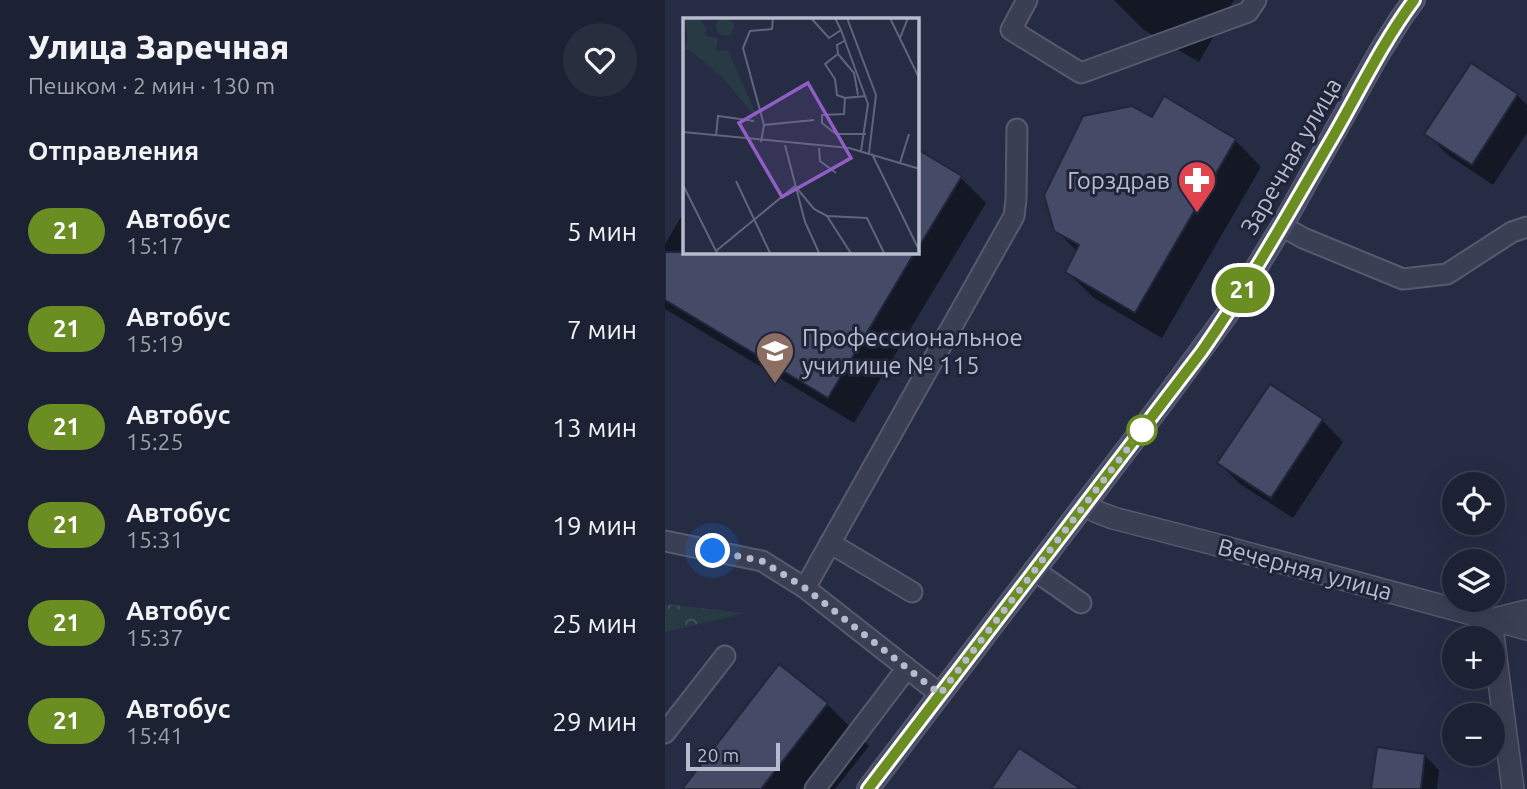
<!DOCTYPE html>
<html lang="ru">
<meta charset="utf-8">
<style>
body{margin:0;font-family:Ubuntu,sans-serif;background:#292e3f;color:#f1f3f6;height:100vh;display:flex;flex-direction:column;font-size:26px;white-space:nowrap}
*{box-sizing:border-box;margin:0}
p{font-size:23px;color:#a0a3ac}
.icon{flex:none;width:38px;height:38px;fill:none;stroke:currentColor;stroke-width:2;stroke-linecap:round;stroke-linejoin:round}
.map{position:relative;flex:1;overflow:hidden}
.side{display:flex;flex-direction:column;background:#1c2133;width:665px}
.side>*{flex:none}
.badge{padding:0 14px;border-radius:23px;font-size:24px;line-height:46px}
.controls{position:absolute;left:777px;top:472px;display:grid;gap:14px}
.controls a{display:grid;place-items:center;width:63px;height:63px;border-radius:50%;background:#1c2133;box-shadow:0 7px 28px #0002,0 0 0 2px #3a3e4e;font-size:35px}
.scale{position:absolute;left:21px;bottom:18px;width:94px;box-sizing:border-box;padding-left:7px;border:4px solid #b8bbcd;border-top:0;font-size:19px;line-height:24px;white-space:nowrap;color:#b8bbcd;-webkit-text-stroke:5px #1f2439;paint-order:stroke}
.you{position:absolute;width:35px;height:35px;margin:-18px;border:5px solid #fff;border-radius:50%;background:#1a73e8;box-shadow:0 0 0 10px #1a73e833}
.map>.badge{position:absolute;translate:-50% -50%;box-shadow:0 0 0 4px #fff}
h2{padding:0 28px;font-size:26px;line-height:63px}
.round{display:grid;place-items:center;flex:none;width:74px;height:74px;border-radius:37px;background:#292e3f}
.summary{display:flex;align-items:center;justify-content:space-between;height:119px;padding:0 28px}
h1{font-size:33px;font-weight:800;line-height:52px}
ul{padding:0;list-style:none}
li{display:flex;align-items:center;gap:21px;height:98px;padding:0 28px}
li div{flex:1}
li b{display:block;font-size:26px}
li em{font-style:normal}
li .badge{min-width:77px;font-weight:700;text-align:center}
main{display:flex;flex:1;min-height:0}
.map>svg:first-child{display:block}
.forest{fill:url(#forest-crowns)}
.shadow{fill:#0007}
.building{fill:#454b66;stroke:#21263b;stroke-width:2}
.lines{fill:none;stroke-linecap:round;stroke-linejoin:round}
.service-casing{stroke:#565a6e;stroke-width:23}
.minor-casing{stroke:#565a6e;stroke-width:24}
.secondary-casing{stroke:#565a6e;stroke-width:24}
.service{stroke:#3b3f54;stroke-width:19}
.minor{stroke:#3b3f54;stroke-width:21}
.secondary{stroke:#494d67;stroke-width:21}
.line-casing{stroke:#fff;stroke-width:16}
.line{stroke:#6b8e23;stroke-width:10}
.walk{stroke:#b8bbcd;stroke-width:7;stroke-dasharray:0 12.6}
.stop-dot{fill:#fff;stroke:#6b8e23;stroke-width:3.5}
.labels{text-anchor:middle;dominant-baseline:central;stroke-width:6;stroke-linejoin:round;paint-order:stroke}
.street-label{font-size:24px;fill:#b8bbcd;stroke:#1f2439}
.poi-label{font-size:24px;fill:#b8bbcd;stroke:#1f2439;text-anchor:end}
.inset-road{fill:none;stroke:#60657b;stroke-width:2}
.view{fill:#905ec4;fill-opacity:0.15;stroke:#905ec4;stroke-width:3.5}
.inset-edge{fill:none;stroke:#b8bbcd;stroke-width:3.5}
</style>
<main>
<section class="side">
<div class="summary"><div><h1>Улица Заречная</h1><p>Пешком · 2 мин · 130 m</p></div><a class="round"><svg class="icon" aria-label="heart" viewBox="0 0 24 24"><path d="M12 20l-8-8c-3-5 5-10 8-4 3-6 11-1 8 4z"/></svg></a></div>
<h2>Отправления</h2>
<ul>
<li><span class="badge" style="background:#6b8e23;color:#fff">21</span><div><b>Автобус</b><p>15:17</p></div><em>5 мин</em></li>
<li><span class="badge" style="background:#6b8e23;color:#fff">21</span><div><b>Автобус</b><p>15:19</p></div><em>7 мин</em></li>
<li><span class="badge" style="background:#6b8e23;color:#fff">21</span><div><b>Автобус</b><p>15:25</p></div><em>13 мин</em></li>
<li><span class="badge" style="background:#6b8e23;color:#fff">21</span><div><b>Автобус</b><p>15:31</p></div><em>19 мин</em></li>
<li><span class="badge" style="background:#6b8e23;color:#fff">21</span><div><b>Автобус</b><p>15:37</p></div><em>25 мин</em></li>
<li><span class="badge" style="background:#6b8e23;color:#fff">21</span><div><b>Автобус</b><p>15:41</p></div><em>29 мин</em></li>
</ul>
</section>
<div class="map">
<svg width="862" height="789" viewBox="0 0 862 789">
<defs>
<pattern id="forest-crowns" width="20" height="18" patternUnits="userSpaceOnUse" patternTransform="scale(1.75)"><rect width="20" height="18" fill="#283b45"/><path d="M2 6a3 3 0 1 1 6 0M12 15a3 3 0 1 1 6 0" fill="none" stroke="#45555f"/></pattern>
</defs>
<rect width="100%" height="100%" fill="#262c44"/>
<path class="forest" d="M 0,604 L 80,613 L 0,632 Z"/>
<path class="shadow" d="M 449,0 L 569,0 L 534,62 L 479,30 Z
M 852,95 L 862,105 L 862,133 L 828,185 L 783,155 L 762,134 Z
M 488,120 L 570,140 L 596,167 L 497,338 L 429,298 L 402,272 L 413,252 L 391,230 Z
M 252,151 L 295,177 L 321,203 L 189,423 L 0,309 L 0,244 L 19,212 L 19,252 L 252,252 Z
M 605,386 L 657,420 L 678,442 L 628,518 L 575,484 L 554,463 Z
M 162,704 L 204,746 L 170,789 L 19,789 Z
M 760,756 L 774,770 L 772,789 L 708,789 Z"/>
<path class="building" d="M 806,63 L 853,94 L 807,165 L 759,134 Z
M 499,96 L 571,139 L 470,313 L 400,272 L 414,245 L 389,231 L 379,195 L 418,116 L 467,106 L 487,117 Z
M 252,149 L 297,176 L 252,250 Z
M 0,252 L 250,252 L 163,398 L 0,300 Z
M 605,384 L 658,419 L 606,498 L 552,463 Z
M 114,664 L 163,703 L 96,789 L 17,789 Z
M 712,747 L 760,754 L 756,789 L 706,789 Z
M 354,748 L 416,789 L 326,789 Z"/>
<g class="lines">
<defs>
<path id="service" d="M 362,0 L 346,30 L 416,73 L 583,12 L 591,0
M 617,226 L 638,238 L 738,279 L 782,274 L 847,232 L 862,227
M 0,541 L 97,561 L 140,588
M 165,543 L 247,592
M 369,570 L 416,603
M 275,694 L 140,588 L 349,216 L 351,199 L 352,129
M 0,733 L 60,656
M 150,789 L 242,668"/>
<path id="minor" d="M 420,504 L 430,511 L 448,518 L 545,543 L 862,629
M 848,789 L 826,620 L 862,611"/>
<path id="secondary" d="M 203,789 L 500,399 L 566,309 L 617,226 L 714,53 L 736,18 L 749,0"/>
</defs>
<use href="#service" class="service-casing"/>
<use href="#minor" class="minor-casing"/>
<use href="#secondary" class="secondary-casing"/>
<use href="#service" class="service"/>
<use href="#minor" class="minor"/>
<use href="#secondary" class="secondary"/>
</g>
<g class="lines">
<defs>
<path id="line" d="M 203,789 L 537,351 C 583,285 622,216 662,147 C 691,98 715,46 749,0"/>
</defs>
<use href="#line" class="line-casing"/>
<use href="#line" class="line"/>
<path class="walk" d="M 48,551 L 97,561 L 140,588 L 275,694 L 477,430"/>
</g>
<defs>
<symbol id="pharmacy-pin" viewBox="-11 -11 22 30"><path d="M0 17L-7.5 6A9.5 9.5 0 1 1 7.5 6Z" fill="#e0444e" stroke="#1f2439"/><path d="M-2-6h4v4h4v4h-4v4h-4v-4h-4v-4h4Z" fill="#fff"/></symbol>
<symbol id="university-pin" viewBox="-11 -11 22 30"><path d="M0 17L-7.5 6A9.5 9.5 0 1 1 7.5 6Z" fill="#8d6e63" stroke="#1f2439"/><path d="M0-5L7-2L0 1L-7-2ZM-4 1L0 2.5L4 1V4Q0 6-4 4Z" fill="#fff"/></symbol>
</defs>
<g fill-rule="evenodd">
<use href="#pharmacy-pin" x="510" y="158" width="44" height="60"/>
<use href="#university-pin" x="88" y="329" width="44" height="60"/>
</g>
<circle class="stop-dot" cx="477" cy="430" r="14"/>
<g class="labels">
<g class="street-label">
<text transform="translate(626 156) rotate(-60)">Заречная улица</text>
<text transform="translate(640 569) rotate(15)">Вечерняя улица</text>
</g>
<g class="poi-label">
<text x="505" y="180">Горздрав</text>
<text x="137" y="337" text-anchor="start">Профессиональное<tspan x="137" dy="28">училище № 115</tspan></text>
</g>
</g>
<g transform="translate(18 18)">
<rect width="236" height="236" fill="#262c44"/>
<path d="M33 9a9 9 0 1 1 18 0a9 9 0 1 1-18 0Z" fill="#283b45"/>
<path d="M 0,0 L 16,0 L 23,10 L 22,18 L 35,20 L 33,33 L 45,32 L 76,103 L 39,59 L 7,32 L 0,32 L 5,20 Z" fill="#283b45"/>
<path class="inset-road" d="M 128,0 L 146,20 L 158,12 L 152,0M 164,0 L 193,77 L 186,135M 207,0 L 237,62M 158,12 L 185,86 L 178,133M 217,20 L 225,0M 163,22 L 154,27 L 155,36 L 171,55 L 175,77M 155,36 L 142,46 L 152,61 L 154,77 L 162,80M 81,107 L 60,30 L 67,13 L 89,11 L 90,0M 0,114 L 166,130 L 237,151M 183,116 L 153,116 L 139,105 L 139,97 L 161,96 L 162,80 L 183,78M 33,118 L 35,98 L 71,103M 78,124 L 81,107 L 131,102M 102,127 L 122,204 L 137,237M 136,130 L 137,143 L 153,155M 189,136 L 237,234M 217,145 L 226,116M 53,163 L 88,237M 0,167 L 35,237M 144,198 L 169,237M 33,233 L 112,168 L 131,191 L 144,198 L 184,200 L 202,237"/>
<path class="view" d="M 125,65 L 168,140 L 99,179 L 56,105 Z"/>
<rect width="236" height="236" class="inset-edge"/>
</g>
</svg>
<div class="controls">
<a><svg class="icon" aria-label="locate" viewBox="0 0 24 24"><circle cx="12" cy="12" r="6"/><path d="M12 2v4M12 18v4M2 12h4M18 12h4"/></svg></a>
<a><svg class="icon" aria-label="layers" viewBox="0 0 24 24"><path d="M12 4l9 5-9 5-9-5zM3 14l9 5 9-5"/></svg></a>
<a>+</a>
<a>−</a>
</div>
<div class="scale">20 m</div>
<div class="you" style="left:48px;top:551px"></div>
<b class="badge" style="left:578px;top:290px;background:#6b8e23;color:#fff">21</b>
</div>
</main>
